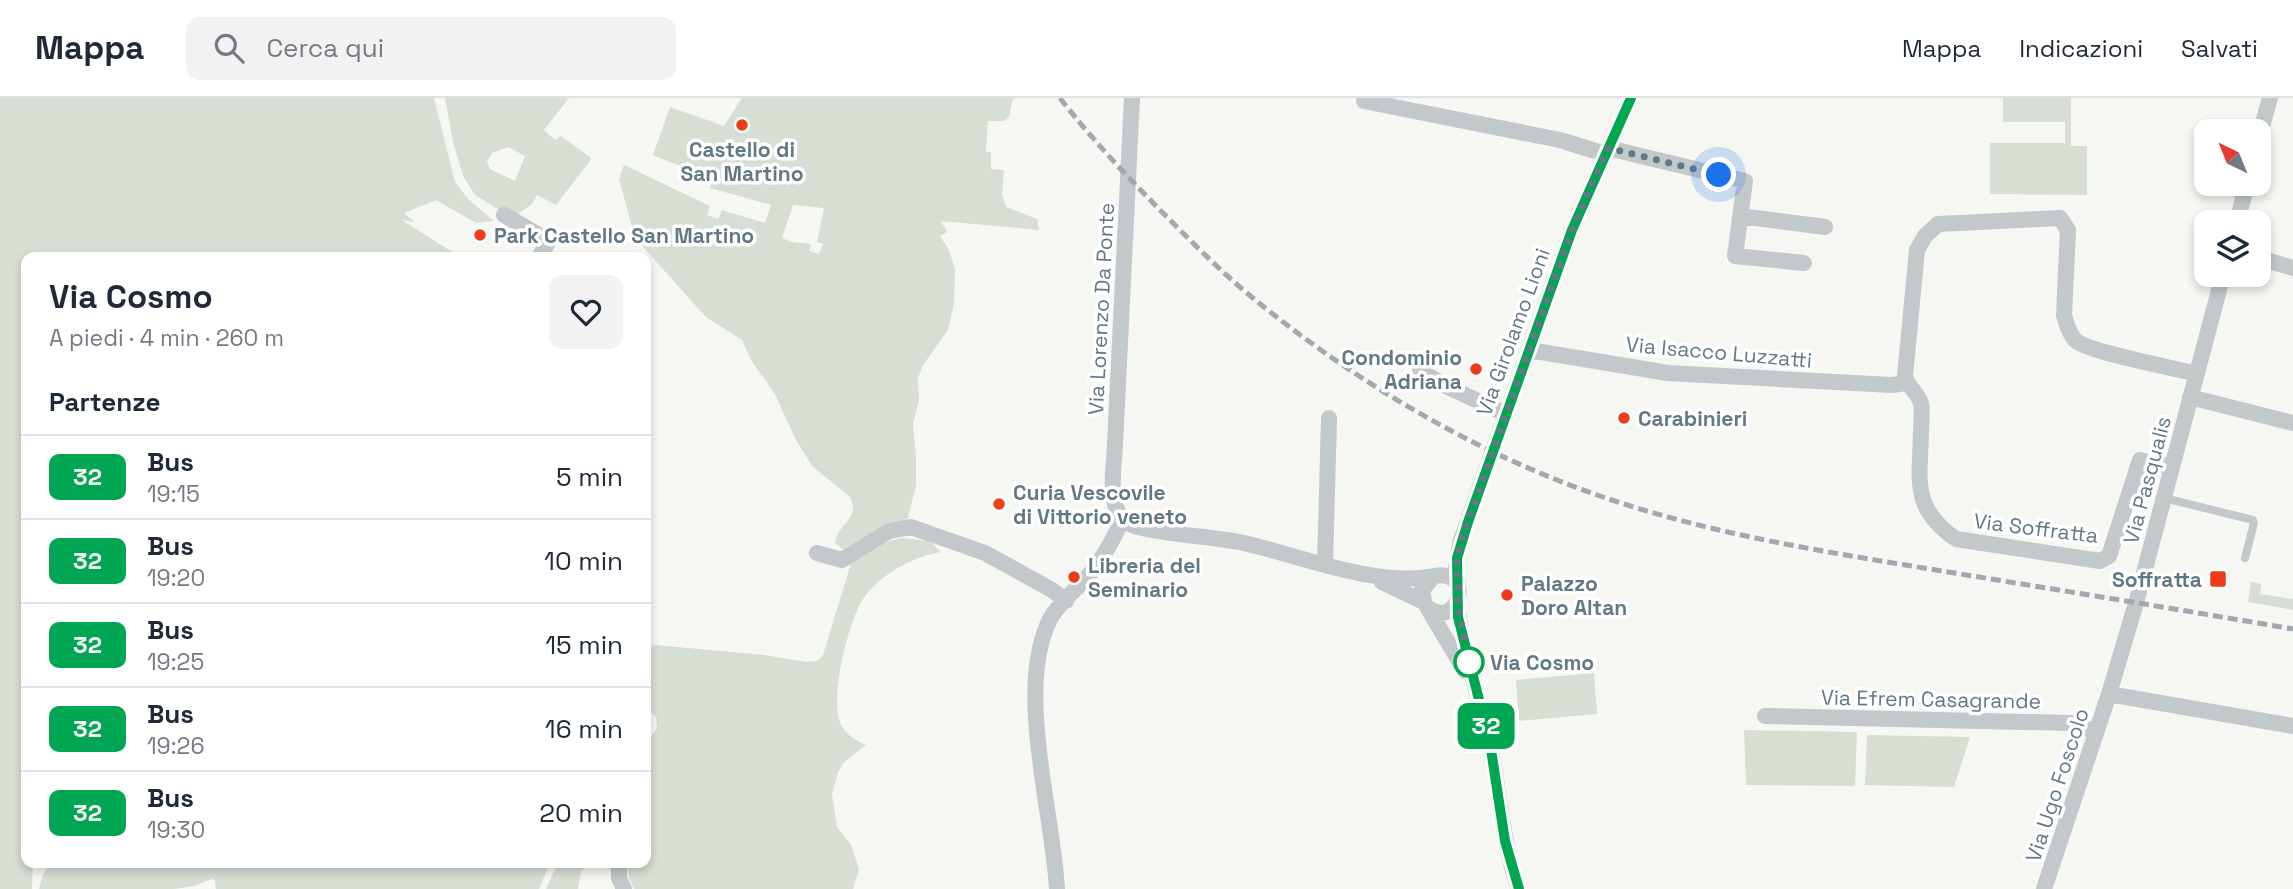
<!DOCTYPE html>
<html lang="it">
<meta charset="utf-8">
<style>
body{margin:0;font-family:"Space Grotesk",sans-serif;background:#f2f2f3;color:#1f2937;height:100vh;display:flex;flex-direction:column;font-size:26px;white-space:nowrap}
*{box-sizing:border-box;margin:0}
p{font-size:23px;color:#747a83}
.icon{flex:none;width:38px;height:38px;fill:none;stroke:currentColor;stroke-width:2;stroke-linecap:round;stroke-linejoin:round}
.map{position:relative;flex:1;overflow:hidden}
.panel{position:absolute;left:21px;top:154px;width:630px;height:616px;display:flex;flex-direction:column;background:#fff;border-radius:14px;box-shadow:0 4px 10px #0003}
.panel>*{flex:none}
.badge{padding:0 14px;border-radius:10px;font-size:24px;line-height:46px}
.needle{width:46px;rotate:317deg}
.fabs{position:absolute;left:2194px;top:21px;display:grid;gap:14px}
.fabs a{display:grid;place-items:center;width:77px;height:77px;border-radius:14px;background:#fff;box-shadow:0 4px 10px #0003;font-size:35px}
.you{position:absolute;width:35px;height:35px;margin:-18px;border:5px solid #fff;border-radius:50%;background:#1a73e8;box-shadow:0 0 0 10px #1a73e833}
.map>.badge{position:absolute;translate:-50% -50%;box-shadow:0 0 0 4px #fff}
h2{padding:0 28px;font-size:26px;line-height:63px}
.round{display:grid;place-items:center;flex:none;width:74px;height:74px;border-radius:14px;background:#f2f2f3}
.headline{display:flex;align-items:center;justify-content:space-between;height:119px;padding:0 28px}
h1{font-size:33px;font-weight:800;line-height:52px}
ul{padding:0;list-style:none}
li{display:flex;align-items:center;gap:21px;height:84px;padding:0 28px;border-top:2px solid #e0e1e3}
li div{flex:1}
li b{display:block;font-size:26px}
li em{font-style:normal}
li .badge{min-width:77px;font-weight:700;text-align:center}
header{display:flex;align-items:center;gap:42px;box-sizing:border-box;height:98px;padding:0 35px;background:#fff;border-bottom:2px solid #e0e1e3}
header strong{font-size:33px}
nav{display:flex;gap:38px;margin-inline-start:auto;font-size:24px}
.search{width:490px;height:63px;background:#f2f2f3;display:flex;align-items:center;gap:18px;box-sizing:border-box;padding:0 24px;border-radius:14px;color:#747a83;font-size:26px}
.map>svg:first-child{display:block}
.green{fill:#d7ded3;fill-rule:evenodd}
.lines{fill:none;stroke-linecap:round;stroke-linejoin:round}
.lane{stroke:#c3c8ca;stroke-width:8}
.street{stroke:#c3c8ca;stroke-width:16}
.rail{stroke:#a1a9ae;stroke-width:5;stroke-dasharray:10 5;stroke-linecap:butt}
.line-casing{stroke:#fff;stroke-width:16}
.line{stroke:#00a651;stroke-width:10}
.walk{stroke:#637885;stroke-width:7;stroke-dasharray:0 12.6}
.poi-dot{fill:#ee3c19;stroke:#fff;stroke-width:2.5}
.stop-dot{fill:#fff;stroke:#00a651;stroke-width:3.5}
.labels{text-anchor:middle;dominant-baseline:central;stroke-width:7;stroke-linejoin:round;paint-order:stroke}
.poi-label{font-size:21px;font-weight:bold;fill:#637885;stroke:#fff;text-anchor:start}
.street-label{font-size:21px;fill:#637885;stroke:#fff}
.stop-label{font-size:21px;font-weight:bold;fill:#637885;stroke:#fff;text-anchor:start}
</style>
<header>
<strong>Mappa</strong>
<div class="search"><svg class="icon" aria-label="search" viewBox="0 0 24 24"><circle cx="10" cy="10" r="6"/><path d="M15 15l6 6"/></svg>Cerca qui</div>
<nav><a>Mappa</a><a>Indicazioni</a><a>Salvati</a></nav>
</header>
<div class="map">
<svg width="2293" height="791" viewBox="0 0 2293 791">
<rect width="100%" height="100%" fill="#f6f6f2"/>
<path class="green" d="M 0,0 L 434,0 L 455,84 L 469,102 L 494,123 L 476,125 L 436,102 L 404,115 L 415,124 L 402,122 L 460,159 L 26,159 L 26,765 L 33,765 L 32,791 L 0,791 Z
M 445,0 L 569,0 L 544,32 L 555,42 L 561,38 L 591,60 L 590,63 L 556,107 L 537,97 L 532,106 L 518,116 L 506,116 L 475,97 L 463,78 L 453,44 ZM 508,49 L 525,58 L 515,83 L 490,71 L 487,63 L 492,55 Z
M 742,0 L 1013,0 L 1009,19 L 1004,23 L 988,23 L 986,54 L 991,54 L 991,71 L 1004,72 L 1002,97 L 1006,109 L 1037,121 L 1039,132 L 941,123 L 947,134 L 940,138 L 949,152 L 955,171 L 954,205 L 948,232 L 923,267 L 918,280 L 919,302 L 913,326 L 916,358 L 916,387 L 908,420 L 905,424 L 846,454 L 835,445 C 837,426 861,421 850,399 L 812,368 L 796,342 L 775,296 L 751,262 L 742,242 L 706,219 L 635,140 L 619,81 L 624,67 L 710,108 L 707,117 L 718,121 L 722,112 L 765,125 L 771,107 L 710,90 L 713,81 L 653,57 L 670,9 L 724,28 ZM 793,107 L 824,110 L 817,144 L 823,146 L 819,156 L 809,153 L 811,146 L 792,144 L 782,140 Z
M 2003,0 L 2071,0 L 2071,48 L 2087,48 L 2087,97 L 1990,96 L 1990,45 L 2065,45 L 2065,24 L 2003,24 Z
M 901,440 L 930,443 L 941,454 C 913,459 880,476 863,501 C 848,524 829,601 841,627 C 846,637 857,643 866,647 L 843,665 L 838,674 L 832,696 L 837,729 L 851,747 L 859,771 L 853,791 L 634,791 L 629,780 L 627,765 L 646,765 L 646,646 L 657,630 L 656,619 L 646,610 L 646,552 L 655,547 L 764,557 L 806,564 L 817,563 L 823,557 L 852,462 L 881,445 Z
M 2251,484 L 2261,486 L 2260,496 L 2293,501 L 2293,512 L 2248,504 Z
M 1594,575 L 1597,616 L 1519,623 L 1516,582 Z
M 1744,632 L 1857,634 L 1855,688 L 1746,687 Z
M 1867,637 L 1970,639 L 1954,689 L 1865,687 Z
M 50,765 L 550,765 L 539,791 L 216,791 L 215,782 L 212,781 L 194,788 L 174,791 L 39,791 L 42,779 Z
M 558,765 L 589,765 L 581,774 L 578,791 L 546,791 Z"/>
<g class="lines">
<path class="lane" d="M 2164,400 L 2253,422 L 2254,425 L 2245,460"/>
<path class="street" d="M 1132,0 L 1115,346 C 1114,374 1103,420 1138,429 C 1171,437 1206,438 1239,444 C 1297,456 1375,490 1434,478 C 1476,470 1458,534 1427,509
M 1364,3 L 1560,42 L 1605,56
M 2259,39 L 2270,0
M 1608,50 L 1745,83 L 1735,158 L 1804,165
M 504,117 L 549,143 L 539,159
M 1740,118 L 1825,129
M 2237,124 L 2247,86
M 2259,160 L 2293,170
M 1529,252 L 1668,275 L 1892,287 L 1906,285
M 1420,273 L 1448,289 L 1506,316
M 2190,299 L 2293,325
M 2172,369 L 2140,362 L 2109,458 L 2100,463 L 1956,441 C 1911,410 1920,383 1921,334 C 1921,325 1923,315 1921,306 C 1919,295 1907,289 1905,278 L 1917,152 L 1925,138 L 1938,126 L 2060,120 L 2068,132 L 2064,217 C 2066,225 2069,235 2075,242 C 2087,254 2175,270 2197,276
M 817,455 L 842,462 L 889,433 L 911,429 L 985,455 L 1052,492 L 1066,503
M 1325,467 L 1329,320
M 1433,479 L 1422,492 L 1424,504 L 1465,573
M 1382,484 L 1424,504
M 1458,488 L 1456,470 L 1460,445 L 1572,132 L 1631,0
M 1457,505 C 1462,551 1479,597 1489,642 C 1500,692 1501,743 1519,791
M 2109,596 L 2293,628
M 1765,618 L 2072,625 L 2096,634
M 619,765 L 619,780 L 624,791
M 1057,791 C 1053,714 1015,591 1050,521 C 1059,505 1077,491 1089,477 C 1103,461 1113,442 1122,422
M 2044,791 L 2109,596 L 2136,505 L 2223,177"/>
<path class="rail" d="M 1060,0 C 1090,39 1123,74 1157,109 C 1186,138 1216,169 1248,196 C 1352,282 1474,355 1603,399 C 1713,437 1827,454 1942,473 C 2059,492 2176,511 2293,531"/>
</g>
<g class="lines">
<defs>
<path id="line" d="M 1519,791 L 1505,743 L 1490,645 L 1458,519 L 1457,460 L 1468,424 L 1572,132 L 1631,0"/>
</defs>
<use href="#line" class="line-casing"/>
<use href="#line" class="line"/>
<path class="walk" d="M 1469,564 L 1472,576 L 1457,505 L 1459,494 L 1456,470 L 1460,446 L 1572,132 L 1608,50 L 1719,77"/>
</g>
<g class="poi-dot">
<circle cx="742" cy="27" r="7"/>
<circle cx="480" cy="137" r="7"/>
<circle cx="1476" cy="271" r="7"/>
<circle cx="1624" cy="320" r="7"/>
<circle cx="999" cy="406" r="7"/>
<circle cx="1074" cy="479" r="7"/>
<rect x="2209" y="472" width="18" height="18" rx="3.5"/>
<circle cx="1507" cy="497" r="7"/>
</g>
<circle class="stop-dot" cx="1469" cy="564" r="14"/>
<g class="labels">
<g class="poi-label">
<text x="742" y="51" text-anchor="middle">Castello di<tspan x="742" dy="24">San Martino</tspan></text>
<text x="494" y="137">Park Castello San Martino</text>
<text x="1462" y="259" text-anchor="end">Condominio<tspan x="1462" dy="24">Adriana</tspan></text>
<text x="1638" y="320">Carabinieri</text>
<text x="1013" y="394">Curia Vescovile<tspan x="1013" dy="24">di Vittorio veneto</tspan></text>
<text x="1088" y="467">Libreria del<tspan x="1088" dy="24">Seminario</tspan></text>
<text x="2202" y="481" text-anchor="end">Soffratta</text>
<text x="1521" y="485">Palazzo<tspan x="1521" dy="24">Doro Altan</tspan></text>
</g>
<g class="street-label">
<text transform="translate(1101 211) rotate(-87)">Via Lorenzo Da Ponte</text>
<text transform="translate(1513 234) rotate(-70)">Via Girolamo Lioni</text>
<text transform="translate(1719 254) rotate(5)">Via Isacco Luzzatti</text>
<text transform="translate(2147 382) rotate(-75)">Via Pasqualis</text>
<text transform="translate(2036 430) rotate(7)">Via Soffratta</text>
<text transform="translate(1931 601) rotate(1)">Via Efrem Casagrande</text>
<text transform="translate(2057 687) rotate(-72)">Via Ugo Foscolo</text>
</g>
<g class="stop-label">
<text x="1490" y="564">Via Cosmo</text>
</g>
</g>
</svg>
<div class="fabs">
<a><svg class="needle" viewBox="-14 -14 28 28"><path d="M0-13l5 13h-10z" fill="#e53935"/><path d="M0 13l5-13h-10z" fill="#747a83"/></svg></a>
<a><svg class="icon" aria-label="layers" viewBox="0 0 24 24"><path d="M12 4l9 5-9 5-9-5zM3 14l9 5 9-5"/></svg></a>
</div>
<div class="you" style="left:1719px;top:77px"></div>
<b class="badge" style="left:1486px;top:628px;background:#00a651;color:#fff">32</b>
<section class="panel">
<div class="headline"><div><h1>Via Cosmo</h1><p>A piedi · 4 min · 260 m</p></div><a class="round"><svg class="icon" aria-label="heart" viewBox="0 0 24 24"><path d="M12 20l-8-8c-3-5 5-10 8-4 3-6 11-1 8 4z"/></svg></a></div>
<h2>Partenze</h2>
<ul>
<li><span class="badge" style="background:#00a651;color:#fff">32</span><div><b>Bus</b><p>19:15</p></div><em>5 min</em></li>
<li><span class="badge" style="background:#00a651;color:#fff">32</span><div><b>Bus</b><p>19:20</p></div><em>10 min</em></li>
<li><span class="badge" style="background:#00a651;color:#fff">32</span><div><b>Bus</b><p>19:25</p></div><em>15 min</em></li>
<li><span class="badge" style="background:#00a651;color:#fff">32</span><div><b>Bus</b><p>19:26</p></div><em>16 min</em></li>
<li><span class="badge" style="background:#00a651;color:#fff">32</span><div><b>Bus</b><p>19:30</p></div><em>20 min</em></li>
</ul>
</section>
</div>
